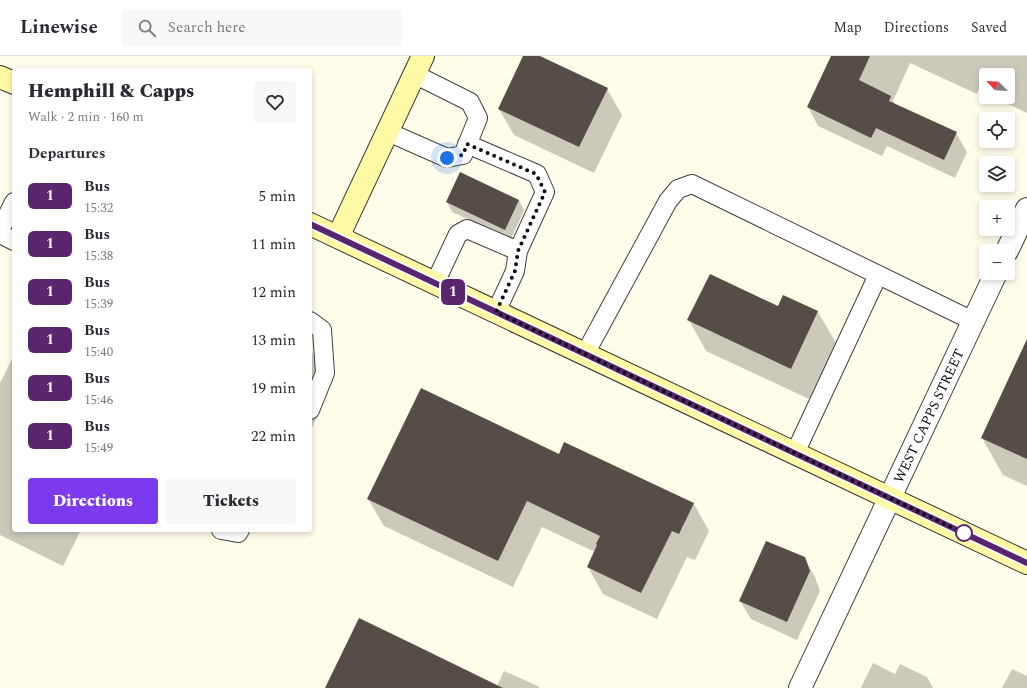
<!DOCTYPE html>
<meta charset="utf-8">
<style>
body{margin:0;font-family:Spectral,serif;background:#f7f7f7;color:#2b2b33;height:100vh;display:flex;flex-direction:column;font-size:15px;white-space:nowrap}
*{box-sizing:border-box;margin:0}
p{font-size:13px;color:#7c7c81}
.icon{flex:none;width:22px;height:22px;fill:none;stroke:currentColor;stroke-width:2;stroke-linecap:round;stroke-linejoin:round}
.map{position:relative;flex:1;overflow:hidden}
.details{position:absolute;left:12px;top:12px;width:300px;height:464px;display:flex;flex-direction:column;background:#fff;border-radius:4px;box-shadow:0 2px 6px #0003}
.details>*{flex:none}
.badge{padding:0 8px;border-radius:6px;font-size:14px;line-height:26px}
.needle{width:26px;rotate:295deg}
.buttons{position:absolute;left:979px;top:12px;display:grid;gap:8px}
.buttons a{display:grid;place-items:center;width:36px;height:36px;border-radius:4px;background:#fff;box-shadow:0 2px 6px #0003;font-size:20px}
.you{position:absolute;width:20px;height:20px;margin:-10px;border:3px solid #fff;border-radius:50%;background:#1a73e8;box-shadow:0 0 0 6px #1a73e833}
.map>.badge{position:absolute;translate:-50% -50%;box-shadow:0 0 0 2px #fff}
h2{padding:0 16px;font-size:15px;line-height:36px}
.round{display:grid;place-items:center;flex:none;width:42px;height:42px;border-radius:4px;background:#f7f7f7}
.headline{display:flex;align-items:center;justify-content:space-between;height:68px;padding:0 16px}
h1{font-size:19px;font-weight:800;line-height:30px}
.action{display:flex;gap:8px;margin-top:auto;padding:8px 16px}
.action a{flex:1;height:46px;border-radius:4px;background:#7c3aed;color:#fff;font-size:16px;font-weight:800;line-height:46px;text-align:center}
.action a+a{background:#f7f7f7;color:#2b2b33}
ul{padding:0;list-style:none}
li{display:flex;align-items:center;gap:12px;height:48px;padding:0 16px}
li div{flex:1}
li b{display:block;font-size:15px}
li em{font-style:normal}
li .badge{min-width:44px;font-weight:700;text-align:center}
header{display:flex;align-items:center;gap:24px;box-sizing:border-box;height:56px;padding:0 20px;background:#fff;border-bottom:1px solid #e1e1e2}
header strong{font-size:19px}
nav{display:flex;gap:22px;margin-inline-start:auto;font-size:14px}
.search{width:280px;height:36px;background:#f7f7f7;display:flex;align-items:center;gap:10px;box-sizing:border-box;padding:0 14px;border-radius:4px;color:#7c7c81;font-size:15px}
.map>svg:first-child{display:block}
.shadow{fill:#0003}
.building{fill:#554d47}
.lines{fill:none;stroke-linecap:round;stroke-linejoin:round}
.lane-casing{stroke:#3f3f3f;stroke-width:20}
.street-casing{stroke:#3f3f3f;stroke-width:24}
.secondary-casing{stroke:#2e2e2e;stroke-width:24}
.lane{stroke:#fff;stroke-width:18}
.street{stroke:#fff;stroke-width:22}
.secondary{stroke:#fff9a5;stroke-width:22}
.line-casing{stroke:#fff;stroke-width:9}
.line{stroke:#5a256f;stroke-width:6}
.walk{stroke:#0c0c0c;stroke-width:4;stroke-dasharray:0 7.2}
.stop-dot{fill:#fff;stroke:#5a256f;stroke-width:2}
.labels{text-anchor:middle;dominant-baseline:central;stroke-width:4;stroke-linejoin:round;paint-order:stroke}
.street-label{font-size:14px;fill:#0c0c0c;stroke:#fff}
</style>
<header>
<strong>Linewise</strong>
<div class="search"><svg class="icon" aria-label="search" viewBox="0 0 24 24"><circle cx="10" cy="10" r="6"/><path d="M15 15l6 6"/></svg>Search here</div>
<nav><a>Map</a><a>Directions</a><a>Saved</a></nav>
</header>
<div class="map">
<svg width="1027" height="632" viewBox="0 0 1027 632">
<rect width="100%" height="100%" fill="#fffcea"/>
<path class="shadow" d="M 525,0 L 538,0 L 607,33 L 622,59 L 594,117 L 514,79 L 499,53 Z
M 832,0 L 1027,0 L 1027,57 L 993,41 L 1008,41 L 1008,19 L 986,19 L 986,38 L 978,34 L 977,38 L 910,7 L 893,45 L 895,49 L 956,77 L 967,96 L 955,122 L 887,90 L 882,100 L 818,70 L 808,51 Z
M 519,144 L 524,154 L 511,183 L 452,156 L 447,146 Z
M 784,240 L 818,256 L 836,287 L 809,343 L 706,295 L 689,264 L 778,251 Z
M 1027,285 L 1027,430 L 1003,419 L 982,382 Z
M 310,295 L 312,296 L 327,322 L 328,337 L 310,376 Z
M 14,299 L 14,474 L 81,474 L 63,510 L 0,479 L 0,327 Z
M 565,387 L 694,448 L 709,475 L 695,504 L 687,501 L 657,563 L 603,538 L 588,511 L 595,496 L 542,471 L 513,531 L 384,470 L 368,443 L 559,399 Z
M 804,502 L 815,521 L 820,535 L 797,584 L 751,563 L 740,545 Z
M 873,607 L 895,618 L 900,608 L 927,621 L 933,632 L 861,632 Z
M 1012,613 L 1027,620 L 1027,632 L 1002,632 Z
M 504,615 L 538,630 L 539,632 L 329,632 L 497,630 Z"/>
<path class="building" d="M 523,0 L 540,0 L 608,32 L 579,91 L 498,53 Z
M 831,0 L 870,0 L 859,24 L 891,40 L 889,45 L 957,76 L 944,104 L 876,72 L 871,82 L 807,51 Z
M 460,116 L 519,144 L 505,174 L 446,146 Z
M 710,218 L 778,250 L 783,239 L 818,255 L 791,313 L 687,264 Z
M 1027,283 L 1027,403 L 981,382 Z
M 421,332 L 559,398 L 564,386 L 694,447 L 679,478 L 672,475 L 641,537 L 587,511 L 597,489 L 596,488 L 600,480 L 527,445 L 498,505 L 367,443 Z
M 766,485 L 805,501 L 810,515 L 787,566 L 739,545 Z
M 359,562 L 417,590 L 503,632 L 325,632 Z"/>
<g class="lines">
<defs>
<path id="lane" d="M 388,76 L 447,102 L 463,99 L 478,62 L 470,46 L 414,18
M 467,88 L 537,118 L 545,136 L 518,195
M 0,174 L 14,146
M 0,178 L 14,185
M 435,227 L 458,178 L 467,173 L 518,195 L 515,215 L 496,256
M 310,265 L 322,274 L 325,317 L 310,354
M 585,298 L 668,145 L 678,133 L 692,128 L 973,265
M 795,397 L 878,219
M 221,474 L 238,477 L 240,474"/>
<g id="street">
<path d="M 1007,195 L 1027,153"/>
<path id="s1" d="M 800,632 L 996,217"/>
</g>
<path id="secondary" d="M 0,21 L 14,27
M 310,168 L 1027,507
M 338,181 L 423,0"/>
</defs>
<use href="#lane" class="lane-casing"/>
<use href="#street" class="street-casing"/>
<use href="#secondary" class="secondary-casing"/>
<use href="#lane" class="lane"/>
<use href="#street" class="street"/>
<use href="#secondary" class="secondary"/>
</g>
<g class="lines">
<defs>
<path id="line" d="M 310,168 L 1027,507"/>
</defs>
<use href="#line" class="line-casing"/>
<use href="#line" class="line"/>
<path class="walk" d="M 447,102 L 463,99 L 467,88 L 536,118 L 545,136 L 518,195 L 515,215 L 496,256 L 964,477"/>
</g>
<circle class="stop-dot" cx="964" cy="477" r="8"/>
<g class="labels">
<g class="street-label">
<text stroke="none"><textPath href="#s1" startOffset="301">WEST CAPPS STREET</textPath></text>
</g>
</g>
</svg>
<div class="buttons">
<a><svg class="needle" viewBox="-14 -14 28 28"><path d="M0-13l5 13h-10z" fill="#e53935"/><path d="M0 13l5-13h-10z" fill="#7c7c81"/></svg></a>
<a><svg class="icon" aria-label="locate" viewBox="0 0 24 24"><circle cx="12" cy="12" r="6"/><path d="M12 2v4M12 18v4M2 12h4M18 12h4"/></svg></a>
<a><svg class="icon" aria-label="layers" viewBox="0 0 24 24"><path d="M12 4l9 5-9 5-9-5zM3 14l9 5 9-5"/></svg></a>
<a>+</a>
<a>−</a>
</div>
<div class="you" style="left:447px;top:102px"></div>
<b class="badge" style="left:453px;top:236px;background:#5a256f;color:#fff">1</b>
<section class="details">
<div class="headline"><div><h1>Hemphill &amp; Capps</h1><p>Walk · 2 min · 160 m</p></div><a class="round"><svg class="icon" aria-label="heart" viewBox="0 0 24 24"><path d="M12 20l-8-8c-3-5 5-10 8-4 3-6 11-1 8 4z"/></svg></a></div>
<h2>Departures</h2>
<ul>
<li><span class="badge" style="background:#5a256f;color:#fff">1</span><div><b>Bus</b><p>15:32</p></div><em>5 min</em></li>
<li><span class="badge" style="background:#5a256f;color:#fff">1</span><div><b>Bus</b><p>15:38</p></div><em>11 min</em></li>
<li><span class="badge" style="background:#5a256f;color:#fff">1</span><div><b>Bus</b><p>15:39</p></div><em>12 min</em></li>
<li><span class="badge" style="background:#5a256f;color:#fff">1</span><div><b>Bus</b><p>15:40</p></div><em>13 min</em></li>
<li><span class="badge" style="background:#5a256f;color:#fff">1</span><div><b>Bus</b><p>15:46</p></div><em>19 min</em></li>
<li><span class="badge" style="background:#5a256f;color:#fff">1</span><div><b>Bus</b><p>15:49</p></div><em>22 min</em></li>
</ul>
<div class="action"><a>Directions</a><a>Tickets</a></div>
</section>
</div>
